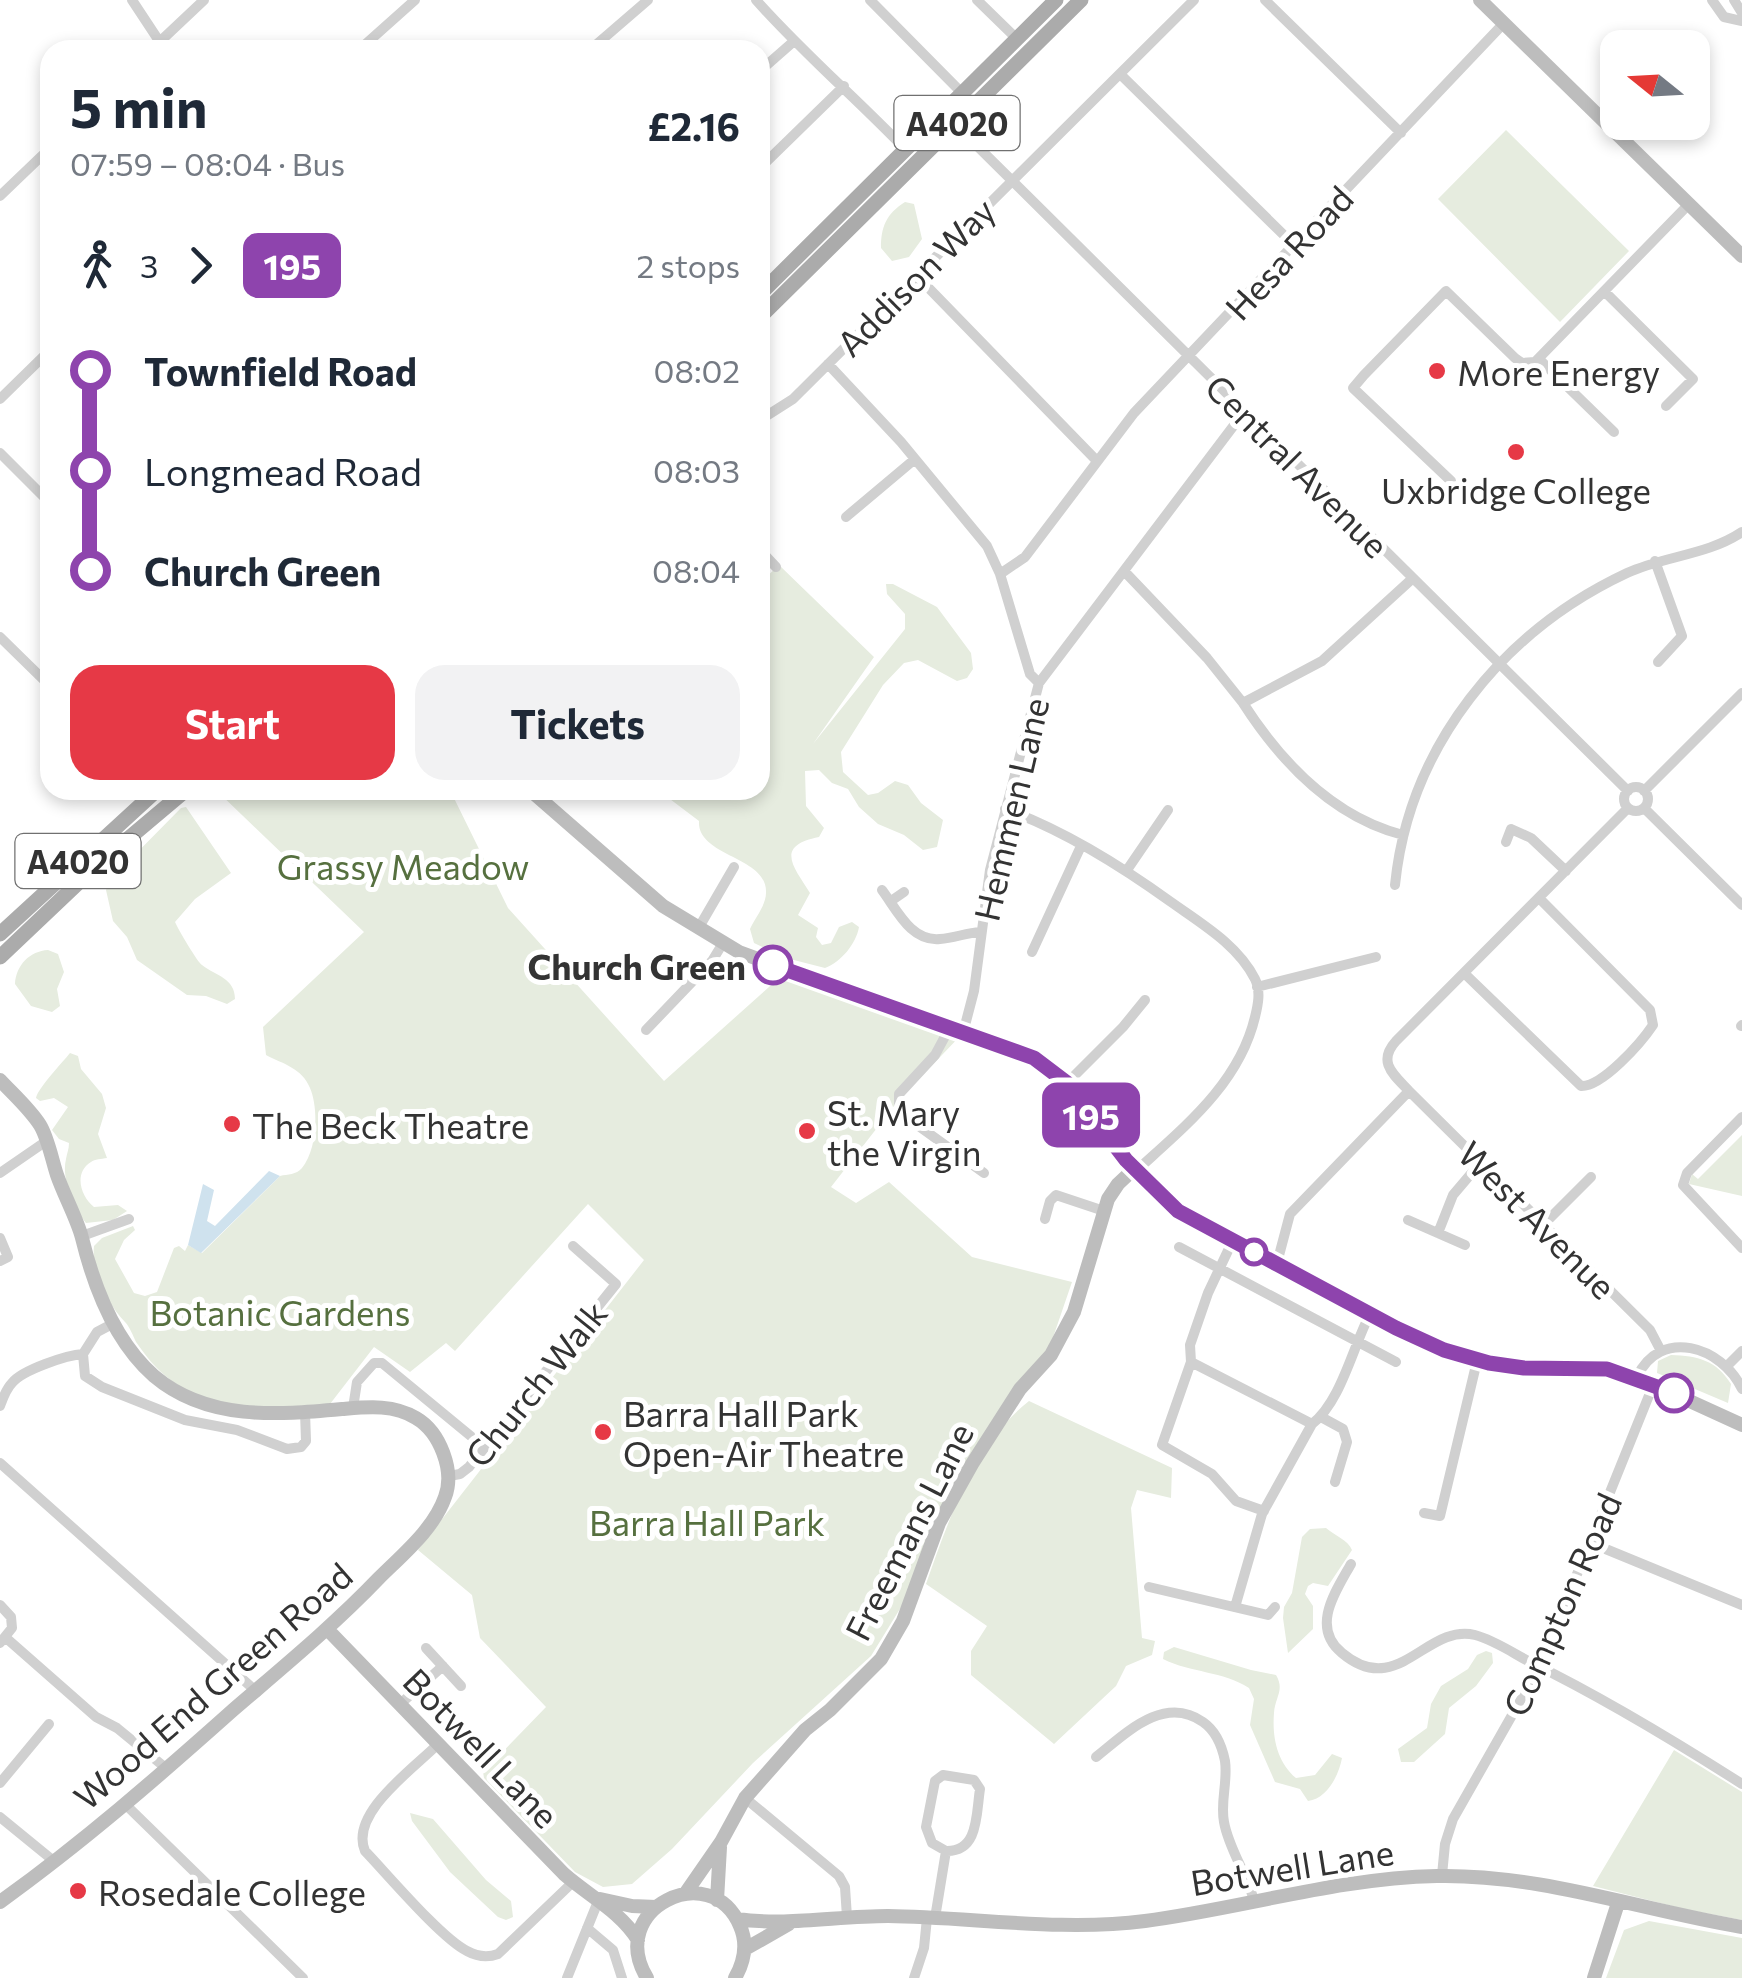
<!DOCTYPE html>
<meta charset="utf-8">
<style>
body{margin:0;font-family:Commissioner,sans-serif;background:#f2f2f3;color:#1f2937;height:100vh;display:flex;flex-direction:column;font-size:38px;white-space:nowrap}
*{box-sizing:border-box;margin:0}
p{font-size:32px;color:#747a83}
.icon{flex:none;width:55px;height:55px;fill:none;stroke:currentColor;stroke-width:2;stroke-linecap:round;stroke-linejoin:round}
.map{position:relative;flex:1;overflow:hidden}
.details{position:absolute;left:40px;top:40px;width:730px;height:760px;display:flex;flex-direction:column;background:#fff;border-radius:30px;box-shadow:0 5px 15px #0003}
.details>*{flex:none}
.badge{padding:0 20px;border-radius:15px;font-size:35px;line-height:65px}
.needle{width:65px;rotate:288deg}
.buttons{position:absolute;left:1600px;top:30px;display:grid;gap:20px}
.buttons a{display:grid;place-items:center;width:110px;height:110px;border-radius:20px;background:#fff;box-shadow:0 5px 15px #0003;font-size:50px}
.map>.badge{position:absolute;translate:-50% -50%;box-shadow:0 0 0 5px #fff}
.legs{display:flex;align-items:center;gap:15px;height:110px;padding:0 30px;font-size:32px}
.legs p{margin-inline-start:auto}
.overview{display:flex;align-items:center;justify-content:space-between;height:170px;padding:0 30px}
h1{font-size:55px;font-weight:700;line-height:75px}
.action{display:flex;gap:20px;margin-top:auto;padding:20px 30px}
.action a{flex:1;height:115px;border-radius:30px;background:#e63946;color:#fff;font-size:40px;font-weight:700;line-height:115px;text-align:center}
.action a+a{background:#f2f2f3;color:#1f2937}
ul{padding:0 30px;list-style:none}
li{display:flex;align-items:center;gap:35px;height:100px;font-size:38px}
li i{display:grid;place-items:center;width:15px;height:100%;margin:0 12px;background:currentColor}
li i::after{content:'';width:25px;height:25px;margin:-12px;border:8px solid;border-radius:50%;background:#fff}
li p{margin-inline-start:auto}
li:first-child i{background:linear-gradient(#0000 50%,currentColor 0)}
li:last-child i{background:linear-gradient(currentColor 50%,#0000 0)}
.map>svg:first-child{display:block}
.green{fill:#e6ecdf}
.water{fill:#cfe2ee}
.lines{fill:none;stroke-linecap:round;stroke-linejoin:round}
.street{stroke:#d0d0d0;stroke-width:10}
.secondary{stroke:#bdbdbd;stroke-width:14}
.primary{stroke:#ababab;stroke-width:15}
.line-1-casing{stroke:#fff;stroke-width:22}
.line-1{stroke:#8e44ad;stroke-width:15}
.poi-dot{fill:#e63946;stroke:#fff;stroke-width:4}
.stop-1-dot{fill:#fff;stroke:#8e44ad;stroke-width:5}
.labels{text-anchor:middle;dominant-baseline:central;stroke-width:10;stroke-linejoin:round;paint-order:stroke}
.shield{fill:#fff;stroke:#707070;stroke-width:2.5}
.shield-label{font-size:32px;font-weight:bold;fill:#333}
.street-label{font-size:35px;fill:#333;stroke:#fff}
.poi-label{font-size:35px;fill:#333;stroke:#fff;text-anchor:start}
.park-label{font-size:35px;fill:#56703f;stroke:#fff}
.stop-label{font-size:35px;font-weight:bold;fill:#333;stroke:#fff;text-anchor:end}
</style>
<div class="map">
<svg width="1742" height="1978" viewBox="0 0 1742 1978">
<rect width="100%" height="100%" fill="#fff"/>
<path class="green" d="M 1506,130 L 1629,251 L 1560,322 L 1438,199 Z
M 905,202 L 914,204 L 922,239 L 909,257 L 892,261 L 881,248 C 881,227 886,214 905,202 Z
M 779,565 L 874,657 L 813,744 L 905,629 L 905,614 L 887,594 L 886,584 L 893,584 L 937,607 L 971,653 L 973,669 L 967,678 L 957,681 L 918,660 L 904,663 L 883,685 L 841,752 L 843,772 L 868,795 L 878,793 L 895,781 L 908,785 L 921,803 L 943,820 L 937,847 L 923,850 L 904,835 L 878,824 L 859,807 L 848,789 L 832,783 L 819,770 L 805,771 L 806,806 L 824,828 L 819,837 C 773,846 795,868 810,893 L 798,915 L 818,928 L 816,937 L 822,945 L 831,943 L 839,927 L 852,922 L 859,927 C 856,944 841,962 825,968 L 786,958 L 754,943 L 750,929 C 755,918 766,905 766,893 C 768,856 697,857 699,821 L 658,790 L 760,790 L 760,583 Z
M 216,790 L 450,790 L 508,908 L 664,1081 L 788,970 L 963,1033 L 898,1101 L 831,1187 L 856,1203 L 889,1182 L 972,1257 L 1072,1282 L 1048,1352 L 1008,1399 L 906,1599 L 871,1656 L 753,1763 L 672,1849 L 632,1884 L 603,1887 L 575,1872 L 484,1778 L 483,1772 L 546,1707 L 480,1638 L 472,1595 L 418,1550 L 644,1260 L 588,1204 L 455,1351 L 446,1343 L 410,1372 L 374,1347 L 330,1404 C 272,1408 208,1415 161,1372 C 152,1364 143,1352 136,1342 C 133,1336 130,1327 125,1322 C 109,1306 91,1271 94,1246 L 102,1238 L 133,1226 L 135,1230 L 124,1240 L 115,1259 L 134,1293 L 145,1296 L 157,1292 L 174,1248 L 179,1246 L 185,1251 L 188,1245 L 202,1253 L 280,1176 C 288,1174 296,1175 302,1168 C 317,1150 319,1109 310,1088 C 302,1068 283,1064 266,1055 L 263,1027 L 364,932 Z
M 186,807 L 231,873 L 195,899 L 175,922 C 178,929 198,963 202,965 C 216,976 235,978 235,999 L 227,1004 L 206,996 L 187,995 L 137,960 L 127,937 L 113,921 L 106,890 L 111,879 L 181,808 Z
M 48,950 L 58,954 L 64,972 L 57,989 L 60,1006 L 52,1012 L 31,1006 L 15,984 C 16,965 30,951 48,950 Z
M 70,1053 L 78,1056 L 81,1069 L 102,1094 L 106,1108 L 98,1134 L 107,1158 C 101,1159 95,1159 91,1162 C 73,1173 81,1197 94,1207 L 118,1205 L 127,1211 L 113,1220 L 86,1223 C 74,1208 61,1179 66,1159 C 67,1153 69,1149 69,1143 L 59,1139 L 52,1130 L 68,1107 L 54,1098 L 40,1101 L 36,1098 C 38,1088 62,1063 70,1053 Z
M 1742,1135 L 1742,1196 L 1689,1184 L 1692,1174 L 1698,1179 Z
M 1671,1355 C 1698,1356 1716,1360 1731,1384 L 1728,1403 L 1657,1373 L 1658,1361 Z
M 1029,1401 L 1172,1468 L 1171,1498 L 1137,1490 L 1131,1508 L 1142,1638 L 1155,1641 L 1152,1655 L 1126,1666 L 1116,1686 L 1054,1744 L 971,1675 L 971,1651 L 987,1626 L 926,1584 C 948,1521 975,1443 1029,1401 Z
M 1326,1528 C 1334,1535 1348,1540 1352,1550 L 1328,1586 L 1313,1583 L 1308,1586 L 1305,1594 L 1313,1606 L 1313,1629 L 1288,1653 L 1283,1618 L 1284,1607 L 1292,1593 L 1302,1537 L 1310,1529 Z
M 1174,1647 L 1251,1670 L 1276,1675 C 1285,1690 1275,1697 1274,1713 C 1272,1737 1277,1762 1296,1778 L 1315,1775 L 1332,1754 L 1342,1758 C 1339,1775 1327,1799 1308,1801 L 1300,1789 L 1275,1782 L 1250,1725 L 1254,1699 L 1249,1688 C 1223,1671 1191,1673 1163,1659 L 1164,1652 Z
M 1486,1651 L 1492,1653 L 1493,1663 L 1476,1686 L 1449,1708 L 1445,1734 L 1414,1762 L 1401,1762 L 1398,1749 L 1427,1728 L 1431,1704 L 1441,1686 L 1468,1669 L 1477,1655 Z
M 1674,1750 L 1742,1792 L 1742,1920 L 1684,1909 L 1593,1886 Z
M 410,1813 L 433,1819 L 486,1880 L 511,1901 L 513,1917 L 506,1920 L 498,1917 L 450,1872 L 412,1821 Z
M 1649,1921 L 1742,1938 L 1742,1978 L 1606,1978 L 1624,1930 Z"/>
<path class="water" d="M 269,1171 L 280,1176 L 201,1253 L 188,1245 L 203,1184 L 214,1190 L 207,1221 L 215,1226 Z"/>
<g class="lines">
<path class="street" d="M 132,0 L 165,50
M 756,0 C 803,53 857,99 906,150
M 870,0 L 963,94
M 977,0 L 1017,39
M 1265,0 L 1401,133
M 1712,0 L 1724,17 L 1742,21
M 1734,0 L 1742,13
M 151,50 L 204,0
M 359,50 L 415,0
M 590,50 L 648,0
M 760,71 L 793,42
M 1120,74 L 1294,245
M 966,115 L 969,138 L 1628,791
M 760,168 L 844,86
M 0,196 L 50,148
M 916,275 L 1097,461
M 1605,292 L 1693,379 L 1666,406
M 1539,359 L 1614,432
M 828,364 L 901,442 L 987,546 L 1000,574 L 1030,674 L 1039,683
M 0,399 L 50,350
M 760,420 L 793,399 L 1194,0
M 0,453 L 50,503
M 1451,481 L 1353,388 L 1364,375 L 1446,291 L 1515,358 L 1522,363 L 1535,362 L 1689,204
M 846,517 L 915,459
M 760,550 L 776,567
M 1655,561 L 1682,636 L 1658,662
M 1125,572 L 1207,658 L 1243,703 L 1322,661 L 1413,578
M 1000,574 L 1025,557 L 1134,413 L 1504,23
M 0,637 L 50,686
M 1243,703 C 1281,762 1333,817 1403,835
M1624 799a12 12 0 1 1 24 0a12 12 0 1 1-24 0Z
M 1644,791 L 1742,693
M 1628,808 L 1396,1041 C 1377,1062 1393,1074 1409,1091 L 1650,1330 L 1661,1351
M 1644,808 L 1742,905
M 1005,809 C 1064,830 1121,866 1171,902 C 1202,924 1238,945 1255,979 C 1261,991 1258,1005 1255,1017 C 1239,1084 1184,1127 1136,1171
M 1506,842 L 1511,829 L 1531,838 L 1566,871
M 1127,870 L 1168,810
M 1395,885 C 1409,746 1503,631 1627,573 C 1664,556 1708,555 1742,532
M 882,890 C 897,910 911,942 940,939 C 954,938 966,933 980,932
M 891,901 L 904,892
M 698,929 L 734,867
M 1032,952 L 1081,846
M 1464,973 L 1581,1086 C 1602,1087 1641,1043 1653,1025 L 1650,1010 L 1539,898
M 1257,987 L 1376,957
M 1741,1026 L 1742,1025
M 949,1029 L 935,1055 L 899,1094 L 899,1107 L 913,1122 L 984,1173
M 646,1030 L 712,961 L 723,943
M 963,1033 L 974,991 L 990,870 L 1039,683 L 1244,412
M 1067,1083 L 1123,1027 L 1145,1000
M 1742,1117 L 1687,1173 L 1683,1185 L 1742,1248
M 0,1173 L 45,1142
M 1045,1219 L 1050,1201 L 1056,1195 L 1104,1211
M 1408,1220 L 1465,1245
M 1544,1224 L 1591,1177
M 1438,1233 L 1453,1195 L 1481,1162
M 82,1236 L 129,1219
M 0,1238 L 8,1257 L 0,1261
M 1233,1240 L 1208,1293 L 1190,1345 L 1191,1362 L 1162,1445 L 1212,1474 L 1236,1501 L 1264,1511
M 1179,1247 L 1396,1362
M 1277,1263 L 1290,1214 L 1409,1091
M 114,1323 L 97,1332 L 83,1354 L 85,1376 L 102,1387 L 185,1420 L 237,1430 L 287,1449 L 301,1447 L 306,1441 L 305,1412
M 1191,1362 L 1312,1424
M 1728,1365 L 1742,1351
M 1637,1377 C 1660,1327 1722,1346 1742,1389
M 0,1406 C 3,1398 6,1389 12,1383 C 22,1370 67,1355 83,1354
M 353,1408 L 357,1382 L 374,1363 L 382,1363 L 484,1447
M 1321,1417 L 1343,1429 L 1347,1442 L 1335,1482
M 0,1463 L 257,1692
M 449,1476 L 460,1474 L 469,1467 L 616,1284 L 573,1246
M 1424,1513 L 1440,1516 L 1477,1361
M 1591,1543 L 1742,1605
M 1351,1564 C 1336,1591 1310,1627 1342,1653 C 1398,1700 1426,1623 1475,1635 C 1494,1640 1513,1653 1530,1662 C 1604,1698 1673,1740 1742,1784
M 1149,1587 L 1268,1615 L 1275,1607
M 0,1605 L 11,1617 L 12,1628 L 0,1643
M 1235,1607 L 1262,1514 L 1312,1424 C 1341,1402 1353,1346 1370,1314
M 5,1637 L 96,1717 L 117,1728 L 167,1769
M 426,1648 L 461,1686
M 399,1705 L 443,1666
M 437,1745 C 413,1769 349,1814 365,1851 C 388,1875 441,1938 467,1951 C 478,1957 487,1958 498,1954 L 573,1882
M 1096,1757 C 1125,1734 1164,1694 1203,1722 C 1216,1731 1222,1746 1225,1761 C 1228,1782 1220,1802 1224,1822 C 1229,1850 1247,1873 1254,1901
M 0,1783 L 49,1724
M 745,1798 L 839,1876 L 845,1887 L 847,1917
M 126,1805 L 303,1978
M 0,1817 L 55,1862
M 1442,1875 L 1445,1844 L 1453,1819 L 1540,1666 L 1654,1383
M 935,1918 L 946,1851 L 932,1843 L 926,1827 L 935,1781 L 943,1775 L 974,1780 L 980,1789 C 976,1814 979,1852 946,1851
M 587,1928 L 613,1950 L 622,1978
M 567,1978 L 599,1899
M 914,1978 L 924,1948 L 927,1918"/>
<path class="secondary" d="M 1480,0 L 1742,256
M 530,790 L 663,906 L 739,952 L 937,1025 L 1011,1047 L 1044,1064 L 1067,1083 L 1136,1171 L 1178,1211 L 1370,1314 L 1444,1350 L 1489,1363 L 1524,1368 L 1590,1367 L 1637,1377 L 1742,1425
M 0,1080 C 13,1094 30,1109 40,1125 C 48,1138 52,1160 57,1175 C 63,1193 78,1221 82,1238 C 94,1287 114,1341 154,1376 C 207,1421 277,1415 342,1409 C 367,1407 393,1404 416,1418 C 440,1432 455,1471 445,1497 C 434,1529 402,1555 379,1578 C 333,1626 283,1667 233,1710 C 158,1777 82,1843 0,1902
M 328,1630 L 564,1874 C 589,1896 620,1911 638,1940
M 685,1894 L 721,1842 L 745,1798 L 805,1730 L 830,1710 L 881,1659 L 903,1621 L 939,1523 L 972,1464 L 1020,1389 L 1051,1355 L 1074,1312 L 1108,1199 L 1118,1184 L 1134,1169
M 600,1899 L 632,1906 L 656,1907
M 717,1900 L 720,1847
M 737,1919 C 787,1926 837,1916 888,1916 C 972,1917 1061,1932 1145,1921 C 1243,1908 1338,1878 1437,1876 C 1541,1874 1640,1910 1742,1927
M 745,1949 L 789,1924
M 647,1978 C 605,1909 711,1857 740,1926 C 748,1944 744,1962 735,1978
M 1594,1978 L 1618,1903"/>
<path class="primary" d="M 760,294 L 1056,0
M 760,317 L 1081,0
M 0,934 L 157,790
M 0,957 L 97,865 L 186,790"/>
</g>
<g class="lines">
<defs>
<path id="line-1" d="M 773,965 L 1034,1058 L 1067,1083 L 1126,1160 L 1178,1211 L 1396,1328 L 1444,1350 L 1489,1363 L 1524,1368 L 1607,1369 L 1674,1393"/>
</defs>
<use href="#line-1" class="line-1-casing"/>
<use href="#line-1" class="line-1"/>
</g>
<g class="poi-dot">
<circle cx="1437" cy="371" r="10"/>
<circle cx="1516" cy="452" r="10"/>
<circle cx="232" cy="1124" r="10"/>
<circle cx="807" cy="1131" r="10"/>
<circle cx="603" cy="1432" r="10"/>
<circle cx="78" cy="1891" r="10"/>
</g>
<g class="stop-1-dot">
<circle cx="773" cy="965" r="18"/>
<circle cx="1254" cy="1252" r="12"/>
<circle cx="1674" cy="1393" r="18"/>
</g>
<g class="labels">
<g class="shield">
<rect x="894.5" y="96" width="125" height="54" rx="8"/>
<rect x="15.5" y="834" width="125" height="54" rx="8"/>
</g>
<g class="shield-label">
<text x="957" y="123">A4020</text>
<text x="78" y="861">A4020</text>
</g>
<g class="street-label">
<text transform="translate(1288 252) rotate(-47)">Hesa Road</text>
<text transform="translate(915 276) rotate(-45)">Addison Way</text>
<text transform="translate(1298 465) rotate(45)">Central Avenue</text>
<text transform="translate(1010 809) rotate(-77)">Hemmen Lane</text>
<text transform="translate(1538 1219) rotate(45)">West Avenue</text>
<text transform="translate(535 1383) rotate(-51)">Church Walk</text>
<text transform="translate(908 1531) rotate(-63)">Freemans Lane</text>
<text transform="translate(1561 1604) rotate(-66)">Compton Road</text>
<text transform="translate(212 1685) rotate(-41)">Wood End Green Road</text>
<text transform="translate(482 1747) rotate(46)">Botwell Lane</text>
<text transform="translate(1292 1866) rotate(-9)">Botwell Lane</text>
</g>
<g class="poi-label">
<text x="1457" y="371">More Energy</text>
<text x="1516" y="489" text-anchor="middle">Uxbridge College</text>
<text x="827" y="1111">St. Mary<tspan x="827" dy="40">the Virgin</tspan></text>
<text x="252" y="1124">The Beck Theatre</text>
<text x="623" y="1412">Barra Hall Park<tspan x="623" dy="40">Open-Air Theatre</tspan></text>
<text x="98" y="1891">Rosedale College</text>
</g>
<g class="park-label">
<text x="403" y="865">Grassy Meadow</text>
<text x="280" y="1311">Botanic Gardens</text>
<text x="707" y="1521">Barra Hall Park</text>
</g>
<g class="stop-label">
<text x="746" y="965">Church Green</text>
</g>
</g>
</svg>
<div class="buttons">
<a><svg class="needle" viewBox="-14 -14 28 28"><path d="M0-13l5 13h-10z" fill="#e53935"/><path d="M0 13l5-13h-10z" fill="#747a83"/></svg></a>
</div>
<b class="badge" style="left:1091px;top:1115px;background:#8e44ad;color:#fff">195</b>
<section class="details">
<div class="overview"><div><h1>5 min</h1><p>07:59 – 08:04 · Bus</p></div><b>£2.16</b></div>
<div class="legs"><svg class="icon" aria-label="walk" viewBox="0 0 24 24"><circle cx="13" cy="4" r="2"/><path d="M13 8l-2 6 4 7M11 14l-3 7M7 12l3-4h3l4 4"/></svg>3<svg class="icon" aria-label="forward" viewBox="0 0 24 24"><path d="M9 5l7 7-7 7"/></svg><b class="badge" style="background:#8e44ad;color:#fff">195</b><p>2 stops</p></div>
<ul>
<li><i style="color:#8e44ad"></i><b>Townfield Road</b><p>08:02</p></li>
<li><i style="color:#8e44ad"></i><span>Longmead Road</span><p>08:03</p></li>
<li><i style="color:#8e44ad"></i><b>Church Green</b><p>08:04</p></li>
</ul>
<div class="action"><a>Start</a><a>Tickets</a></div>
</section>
</div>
